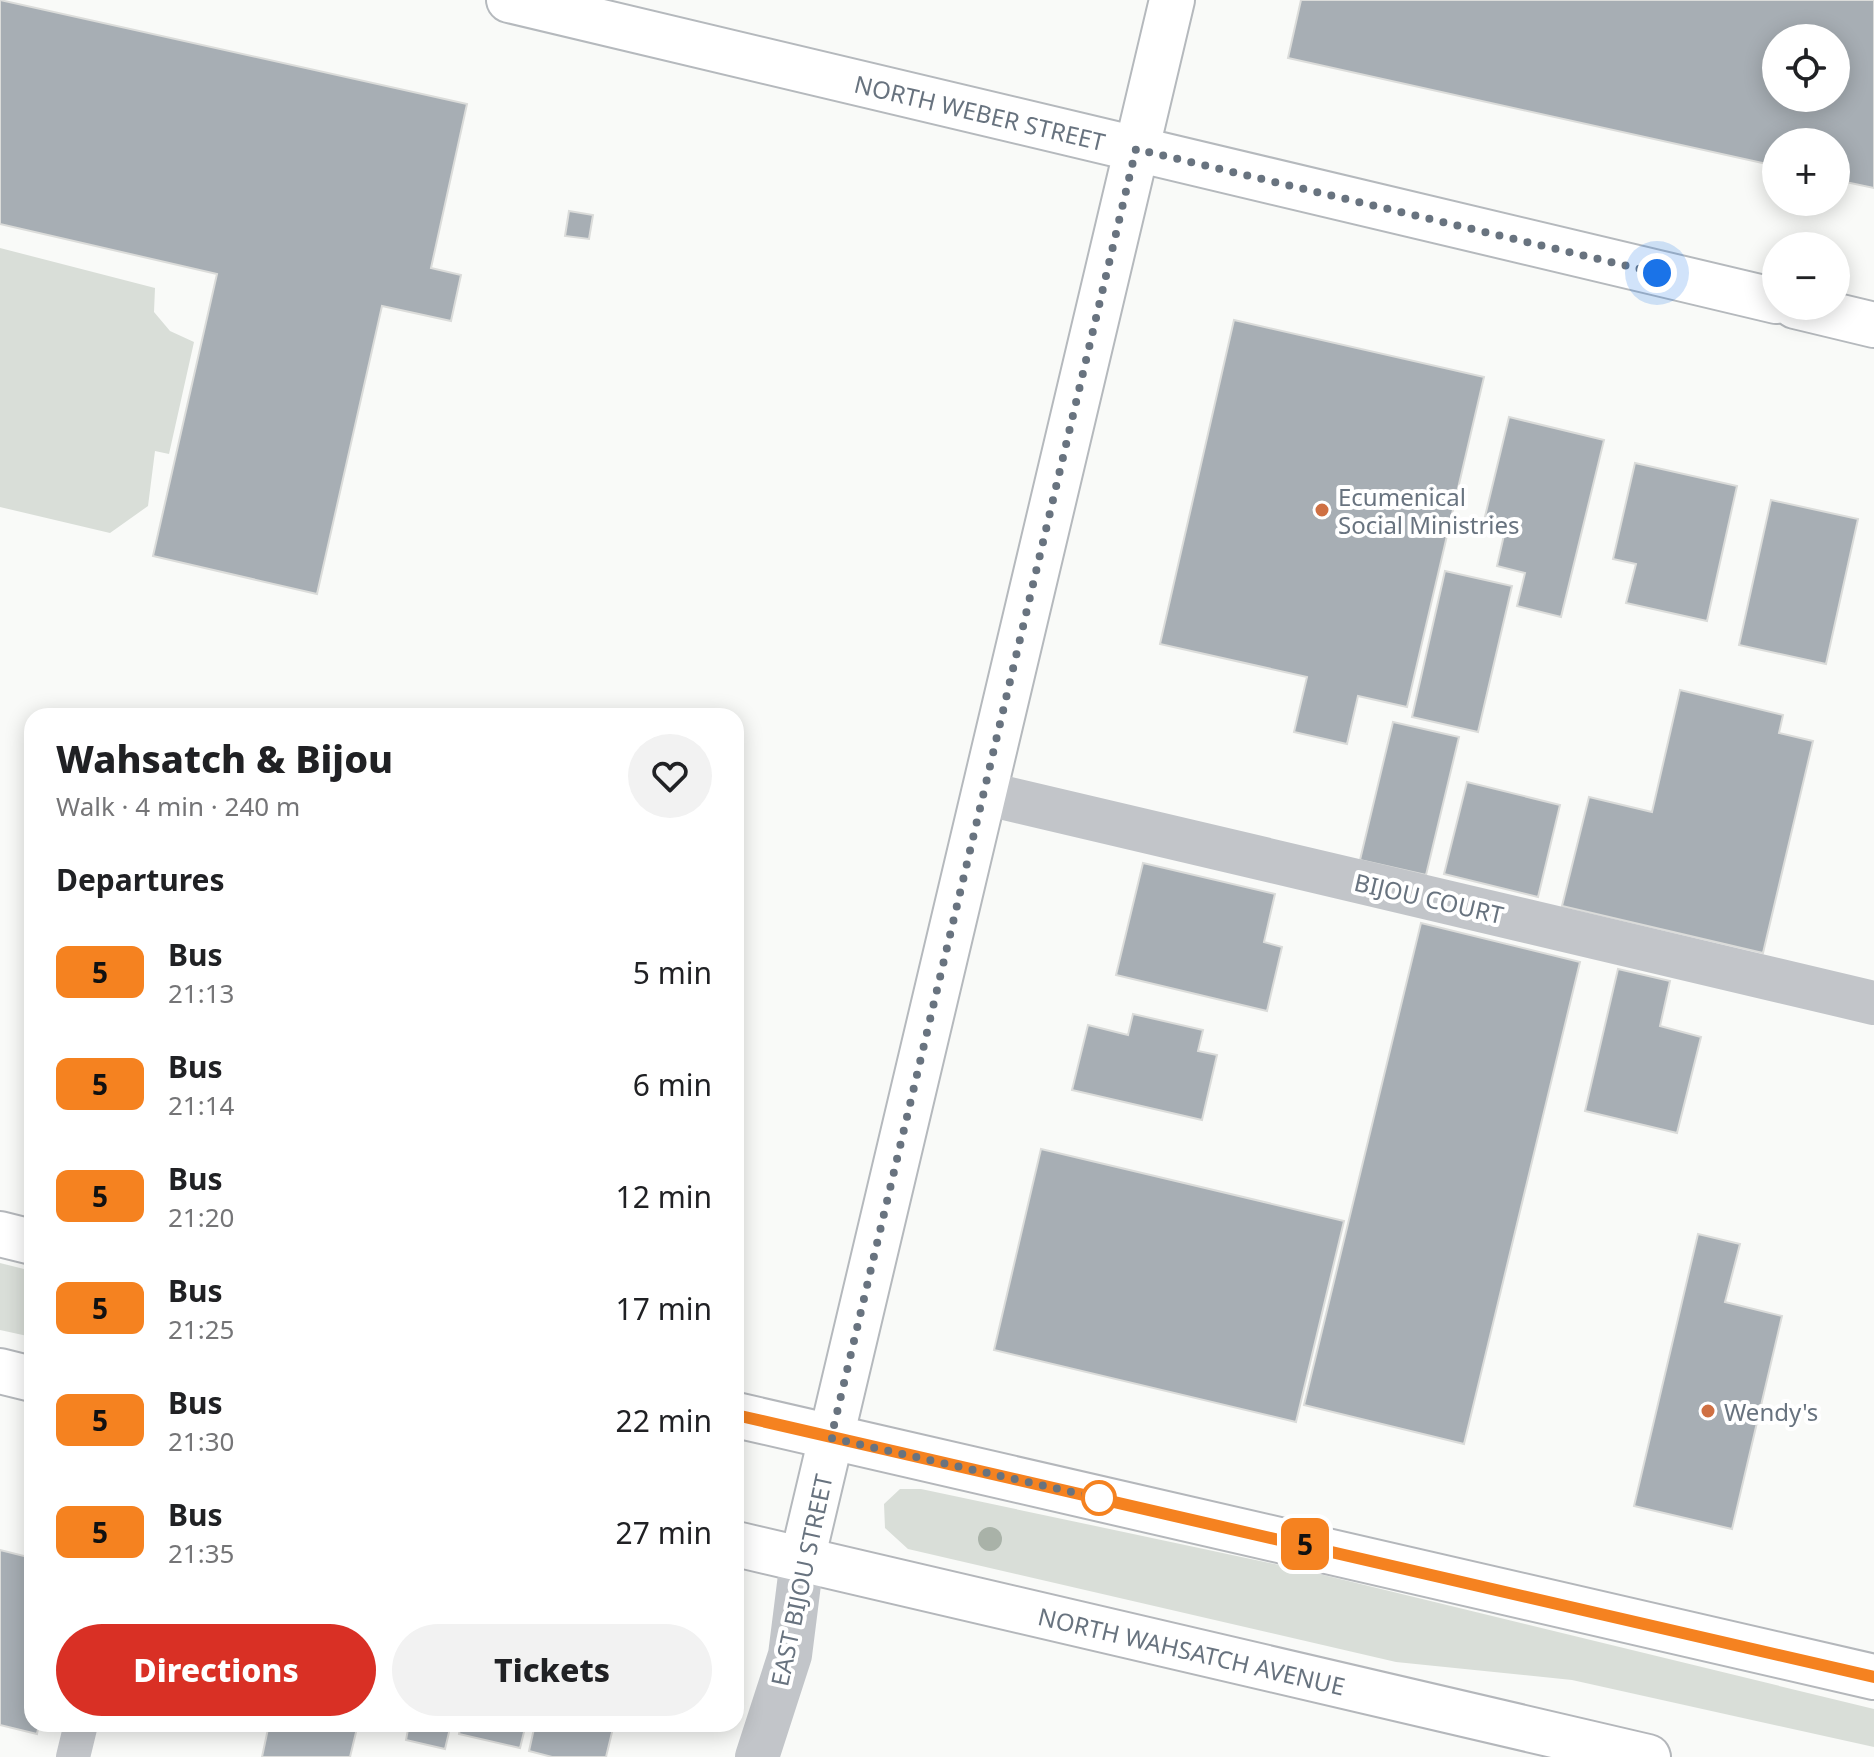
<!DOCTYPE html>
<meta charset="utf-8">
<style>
body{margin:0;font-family:"Noto Sans",sans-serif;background:#f2f2f2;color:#202124;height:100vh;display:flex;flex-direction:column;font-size:30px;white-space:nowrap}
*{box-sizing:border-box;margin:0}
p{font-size:26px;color:#757577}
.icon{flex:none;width:44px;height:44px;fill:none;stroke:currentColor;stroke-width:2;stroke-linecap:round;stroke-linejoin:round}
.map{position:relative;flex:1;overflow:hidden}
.panel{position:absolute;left:24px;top:708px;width:720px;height:1024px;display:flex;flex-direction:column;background:#fff;border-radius:24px;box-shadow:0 4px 20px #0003}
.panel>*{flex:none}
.badge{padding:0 16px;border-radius:12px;font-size:28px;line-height:52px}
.controls{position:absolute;left:1762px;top:24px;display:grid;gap:16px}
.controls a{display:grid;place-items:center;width:88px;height:88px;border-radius:50%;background:#fff;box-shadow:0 4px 20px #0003;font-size:40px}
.you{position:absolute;width:40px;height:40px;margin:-20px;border:6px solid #fff;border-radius:50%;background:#1a73e8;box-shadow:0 0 0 12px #1a73e833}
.map>.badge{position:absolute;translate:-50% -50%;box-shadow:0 0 0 4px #fff}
h2{padding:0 32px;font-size:30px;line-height:72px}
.round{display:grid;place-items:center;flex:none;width:84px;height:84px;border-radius:42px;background:#f2f2f2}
.head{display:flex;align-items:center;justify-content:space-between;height:136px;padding:0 32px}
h1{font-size:38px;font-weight:800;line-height:60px}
.primary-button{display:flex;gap:16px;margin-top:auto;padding:16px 32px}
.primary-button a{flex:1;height:92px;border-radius:48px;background:#d93025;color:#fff;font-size:32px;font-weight:800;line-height:92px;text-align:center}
.primary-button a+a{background:#f2f2f2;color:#202124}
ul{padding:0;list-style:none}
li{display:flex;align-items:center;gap:24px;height:112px;padding:0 32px}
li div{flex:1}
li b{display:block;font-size:30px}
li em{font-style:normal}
li .badge{min-width:88px;font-weight:700;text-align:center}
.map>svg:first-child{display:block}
.green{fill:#d9ded8}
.building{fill:#a7aeb4;stroke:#dbdcda;stroke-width:2;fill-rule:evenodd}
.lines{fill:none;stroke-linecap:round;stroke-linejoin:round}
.secondary-casing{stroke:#b5b9bd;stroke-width:48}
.primary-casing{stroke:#b4b7bb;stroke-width:48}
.lane{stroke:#c2c5c9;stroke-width:34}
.street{stroke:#c2c5c9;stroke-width:44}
.secondary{stroke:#fff;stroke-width:44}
.primary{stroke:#fff;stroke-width:44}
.tree{fill:#a9b2a8}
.line-casing{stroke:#fff;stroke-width:18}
.line{stroke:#f58220;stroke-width:12}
.walk{stroke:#68737f;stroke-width:8;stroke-dasharray:0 14.4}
.poi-dot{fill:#cf7043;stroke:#fff;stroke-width:3}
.stop-dot{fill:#fff;stroke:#f58220;stroke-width:4}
.labels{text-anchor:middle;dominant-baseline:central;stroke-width:8;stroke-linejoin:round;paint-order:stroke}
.street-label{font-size:24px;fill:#68737f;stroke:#fff}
.poi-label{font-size:24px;fill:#68737f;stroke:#fff;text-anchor:start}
</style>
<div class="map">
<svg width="1874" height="1757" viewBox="0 0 1874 1757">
<rect width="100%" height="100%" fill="#f9faf8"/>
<path class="green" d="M 0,248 L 155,288 L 154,312 L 170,331 L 194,342 L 169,454 L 155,451 L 148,506 L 110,533 L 0,507 Z
M 0,1263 L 32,1271 L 32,1337 L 0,1330 Z
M 900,1489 L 921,1489 L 1303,1570 L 1874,1709 L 1874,1747 L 1572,1680 L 1396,1662 L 908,1549 L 885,1528 L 884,1504 Z"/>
<path class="building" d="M 0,0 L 467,104 L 431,268 L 461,275 L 451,321 L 382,306 L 317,594 L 153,556 L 217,274 L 0,224 Z
M 1301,0 L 1874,0 L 1874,188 L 1836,180 L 1836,142 L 1776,142 L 1776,166 L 1288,58 ZM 1776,38 L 1836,38 L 1836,98 L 1776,98 Z
M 569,211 L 593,215 L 589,239 L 565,236 Z
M 1234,320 L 1484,377 L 1407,707 L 1358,696 L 1347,744 L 1294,732 L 1307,677 L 1160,644 Z
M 1509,417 L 1604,440 L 1561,617 L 1517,606 L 1525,573 L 1497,566 L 1504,535 L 1482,529 Z
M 1635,463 L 1737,486 L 1707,621 L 1626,603 L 1636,564 L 1613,559 Z
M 1771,500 L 1858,519 L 1826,664 L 1739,645 Z
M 1445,571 L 1512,586 L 1478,732 L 1412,717 Z
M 1680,690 L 1783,715 L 1779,733 L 1813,741 L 1763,953 L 1562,906 L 1589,797 L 1652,812 Z
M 1393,722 L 1459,737 L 1426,875 L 1360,860 Z
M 1467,782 L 1560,805 L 1538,897 L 1444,874 Z
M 1143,863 L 1275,894 L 1264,942 L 1282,947 L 1267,1011 L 1116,975 Z
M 1421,923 L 1580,962 L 1464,1444 L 1304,1405 Z
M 1618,969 L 1670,981 L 1660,1026 L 1701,1037 L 1677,1133 L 1585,1111 Z
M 1133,1014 L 1203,1030 L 1198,1051 L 1217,1055 L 1202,1120 L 1072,1090 L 1088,1025 L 1128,1035 Z
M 1041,1149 L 1344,1221 L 1296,1422 L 994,1350 Z
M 1698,1234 L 1740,1244 L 1725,1302 L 1782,1316 L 1732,1529 L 1634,1506 Z
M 0,1550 L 32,1558 L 32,1724 L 39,1724 L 37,1734 L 0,1725 Z
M 269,1724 L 358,1724 L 350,1757 L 262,1757 Z
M 409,1724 L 451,1724 L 445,1749 L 406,1740 Z
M 461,1724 L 526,1724 L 520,1748 L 459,1734 Z
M 535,1724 L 614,1724 L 606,1757 L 552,1757 L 529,1751 Z"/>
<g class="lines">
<defs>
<g id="secondary">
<path id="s1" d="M 509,0 L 1776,301"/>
<path d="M 1795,306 L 1874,325"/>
<path d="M 802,1560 L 1172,0"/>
</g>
<g id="primary">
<path d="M 0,1234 L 32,1242"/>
<path d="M 0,1371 L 32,1379"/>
<path d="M 736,1415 L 1874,1677"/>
<path id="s2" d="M 736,1544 L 1648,1757"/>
</g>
</defs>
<use href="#secondary" class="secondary-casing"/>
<use href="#primary" class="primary-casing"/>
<path class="lane" d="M 73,1757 L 81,1724"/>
<path class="street" d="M 984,793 L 1874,1003
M 757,1757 L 790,1655 L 802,1560"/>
<use href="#secondary" class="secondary"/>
<use href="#primary" class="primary"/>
</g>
<circle class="tree" cx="990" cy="1539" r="12"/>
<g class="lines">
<defs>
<path id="line" d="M 736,1415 L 1874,1677"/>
</defs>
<use href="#line" class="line-casing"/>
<use href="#line" class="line"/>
<path class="walk" d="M 1099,1498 L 831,1438 L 1136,149 L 1657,273"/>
</g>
<g class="poi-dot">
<circle cx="1322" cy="510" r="8"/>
<circle cx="1708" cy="1411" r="8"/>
</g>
<circle class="stop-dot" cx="1099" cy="1498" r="16"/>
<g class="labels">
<g class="street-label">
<text stroke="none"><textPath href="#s1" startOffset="484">NORTH WEBER STREET</textPath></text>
<text transform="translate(1429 898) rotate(13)">BIJOU COURT</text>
<text transform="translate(801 1580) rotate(-78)">EAST BIJOU STREET</text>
<text stroke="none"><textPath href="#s2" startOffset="468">NORTH WAHSATCH AVENUE</textPath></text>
</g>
<g class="poi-label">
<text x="1338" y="496">Ecumenical<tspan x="1338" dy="28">Social Ministries</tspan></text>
<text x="1724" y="1411">Wendy's</text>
</g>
</g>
</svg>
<div class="controls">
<a><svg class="icon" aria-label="locate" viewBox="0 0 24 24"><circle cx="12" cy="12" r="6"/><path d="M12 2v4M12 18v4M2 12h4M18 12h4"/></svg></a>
<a>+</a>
<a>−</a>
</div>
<div class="you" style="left:1657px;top:273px"></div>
<b class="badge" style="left:1305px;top:1544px;background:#f58220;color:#111">5</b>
<section class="panel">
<div class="head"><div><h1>Wahsatch &amp; Bijou</h1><p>Walk · 4 min · 240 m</p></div><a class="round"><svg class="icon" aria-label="heart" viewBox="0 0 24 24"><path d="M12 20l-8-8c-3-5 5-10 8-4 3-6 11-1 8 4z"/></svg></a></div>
<h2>Departures</h2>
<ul>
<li><span class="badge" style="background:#f58220;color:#111">5</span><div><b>Bus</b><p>21:13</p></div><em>5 min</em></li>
<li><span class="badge" style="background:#f58220;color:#111">5</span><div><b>Bus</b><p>21:14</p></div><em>6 min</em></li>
<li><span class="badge" style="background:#f58220;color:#111">5</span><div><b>Bus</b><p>21:20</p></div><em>12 min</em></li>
<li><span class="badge" style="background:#f58220;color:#111">5</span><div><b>Bus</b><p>21:25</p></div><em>17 min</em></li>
<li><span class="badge" style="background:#f58220;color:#111">5</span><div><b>Bus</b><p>21:30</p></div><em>22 min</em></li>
<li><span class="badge" style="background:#f58220;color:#111">5</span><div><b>Bus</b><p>21:35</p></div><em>27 min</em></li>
</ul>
<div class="primary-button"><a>Directions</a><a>Tickets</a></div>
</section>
</div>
